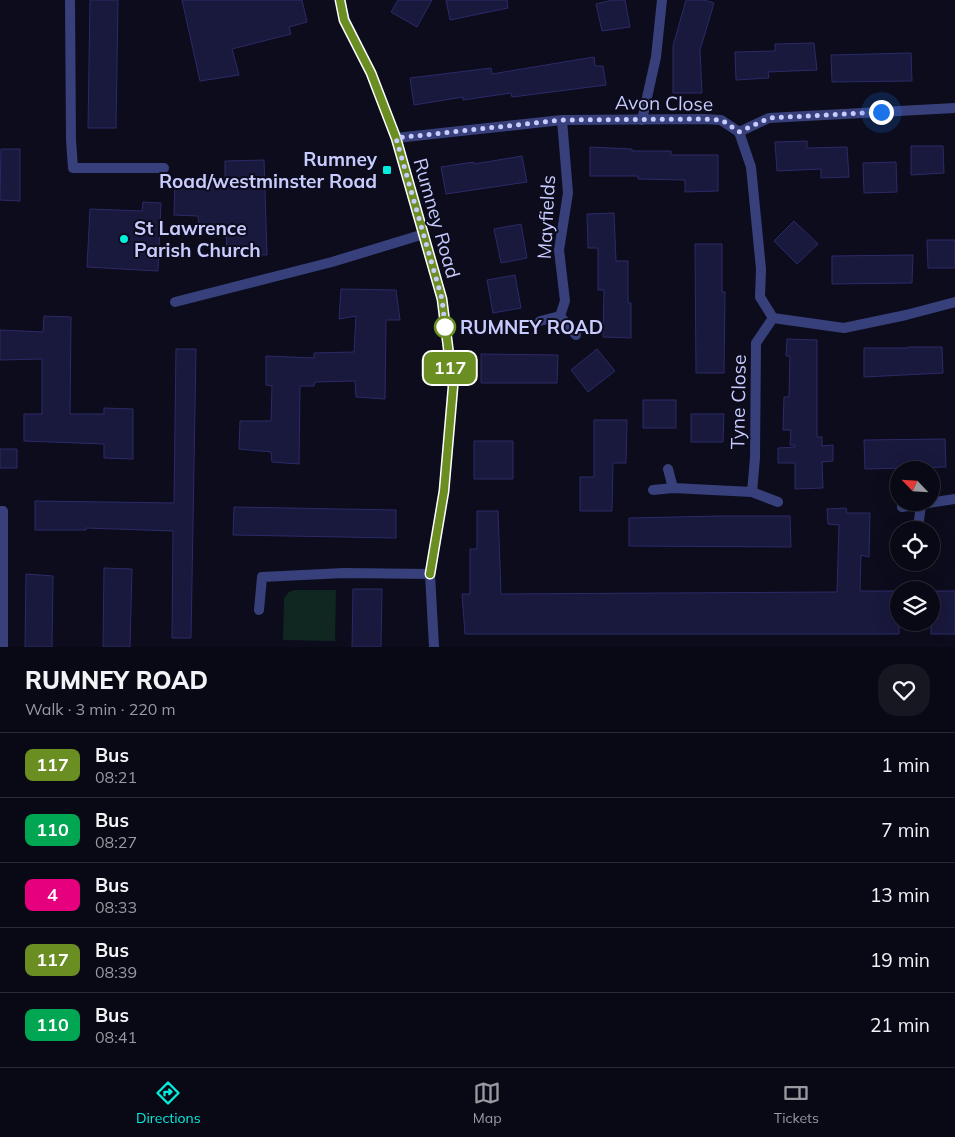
<!DOCTYPE html>
<meta charset="utf-8">
<style>
body{margin:0;font-family:Mulish,sans-serif;background:#171722;color:#f1f3f6;height:100vh;display:flex;flex-direction:column;font-size:19px;white-space:nowrap}
*{box-sizing:border-box;margin:0}
p{font-size:16px;color:#999aa0}
.icon{flex:none;width:28px;height:28px;fill:none;stroke:currentColor;stroke-width:2;stroke-linecap:round;stroke-linejoin:round}
.map{position:relative;height:647px;overflow:hidden}
.side{display:flex;flex-direction:column;background:#090915;flex:1}
.side>*{flex:none}
.badge{padding:0 10px;border-radius:8px;font-size:18px;line-height:32px}
.needle{width:32px;rotate:295deg}
.buttons{position:absolute;left:890px;top:461px;display:grid;gap:10px}
.buttons a{display:grid;place-items:center;width:50px;height:50px;border-radius:50%;background:#090915;box-shadow:0 5px 20px #0002,0 0 0 1px #292a34;font-size:25px}
.you{position:absolute;width:25px;height:25px;margin:-12px;border:4px solid #fff;border-radius:50%;background:#1a73e8;box-shadow:0 0 0 8px #1a73e833}
.map>.badge{position:absolute;translate:-50% -50%;box-shadow:0 0 0 2px #fff}
.round{display:grid;place-items:center;flex:none;width:52px;height:52px;border-radius:20px;background:#171722}
.head{display:flex;align-items:center;justify-content:space-between;height:85px;padding:0 25px}
h1{font-size:24px;font-weight:800;line-height:38px}
ul{padding:0;list-style:none}
li{display:flex;align-items:center;gap:15px;height:65px;padding:0 25px;border-top:1px solid #292a34}
li div{flex:1}
li b{display:block;font-size:19px}
li em{font-style:normal}
li .badge{min-width:55px;font-weight:700;text-align:center}
.tab-bar{display:flex;justify-content:space-around;align-items:center;height:70px;border-top:1px solid #292a34;background:#090915;font-size:14px;color:#999aa0}
.tab-bar a{display:grid;justify-items:center;gap:2px}
.tab-bar .active{color:#04eede}
.map>svg:first-child{display:block}
.green{fill:#0f2621}
.building{fill:#19183d;stroke:#2c2a68}
.lines{fill:none;stroke-linecap:round;stroke-linejoin:round}
.street{stroke:#37407b;stroke-width:10}
.line-casing{stroke:#fff;stroke-width:11}
.line{stroke:#6b8e23;stroke-width:8}
.walk{stroke:#c8cbfe;stroke-width:5;stroke-dasharray:0 9}
.poi-dot{fill:#04eede;stroke:#0c0c1c;stroke-width:2}
.stop-dot{fill:#fff;stroke:#6b8e23;stroke-width:2.5}
.labels{text-anchor:middle;dominant-baseline:central;stroke-width:4;stroke-linejoin:round;paint-order:stroke}
.street-label{font-size:19px;fill:#c8cbfe;stroke:#0c0c1c}
.poi-label{font-size:19px;font-weight:bold;fill:#c8cbfe;stroke:#0c0c1c;text-anchor:end}
.stop-label{font-size:19px;font-weight:bold;fill:#c8cbfe;stroke:#0c0c1c;text-anchor:start}
</style>
<div class="map">
<svg width="955" height="647" viewBox="0 0 955 647">
<rect width="100%" height="100%" fill="#0c0c1c"/>
<path class="green" d="M 295,590 L 336,590 L 335,641 L 283,640 L 284,598 L 289,592 Z"/>
<path class="building" d="M 90,0 L 118,0 L 116,128 L 88,128 Z
M 182,0 L 302,0 L 307,22 L 289,27 L 291,34 L 232,49 L 239,75 L 200,81 Z
M 398,0 L 432,0 L 417,27 L 391,12 Z
M 446,0 L 507,0 L 508,8 L 450,20 Z
M 613,0 L 625,0 L 630,27 L 602,31 L 596,4 Z
M 686,0 L 704,0 L 714,3 L 700,50 L 702,93 L 673,93 L 673,46 Z
M 814,43 L 817,70 L 768,72 L 769,78 L 736,80 L 735,52 L 775,51 L 775,44 Z
M 911,53 L 912,81 L 832,82 L 831,55 Z
M 594,57 L 595,66 L 603,66 L 606,85 L 512,97 L 511,93 L 463,100 L 463,97 L 414,105 L 410,78 L 491,68 L 492,74 Z
M 807,141 L 807,148 L 847,147 L 849,177 L 821,178 L 821,169 L 777,171 L 775,142 Z
M 911,146 L 943,146 L 944,173 L 911,175 Z
M 590,147 L 632,149 L 632,151 L 671,151 L 671,155 L 718,155 L 718,191 L 685,192 L 685,180 L 638,179 L 638,176 L 590,176 Z
M 1,149 L 20,149 L 20,201 L 0,200 Z
M 522,156 L 527,182 L 446,194 L 441,167 L 474,162 L 474,164 Z
M 264,160 L 267,255 L 227,254 L 226,225 L 199,225 L 198,216 L 174,215 L 175,181 L 225,181 L 225,161 Z
M 896,162 L 897,192 L 864,193 L 863,163 Z
M 143,202 L 161,203 L 158,271 L 87,267 L 90,209 L 142,211 Z
M 614,213 L 616,261 L 628,261 L 628,303 L 631,303 L 631,338 L 603,337 L 604,290 L 598,290 L 598,248 L 588,248 L 587,214 Z
M 794,221 L 818,244 L 797,264 L 774,241 Z
M 521,224 L 527,258 L 501,263 L 494,229 Z
M 927,240 L 955,240 L 955,268 L 928,268 Z
M 695,244 L 722,244 L 722,292 L 725,292 L 724,373 L 696,373 Z
M 913,255 L 912,283 L 832,284 L 832,256 Z
M 515,275 L 521,308 L 493,313 L 487,280 Z
M 341,289 L 396,290 L 400,320 L 386,320 L 385,399 L 356,397 L 355,381 L 315,382 L 314,386 L 300,386 L 299,464 L 272,462 L 271,452 L 239,449 L 240,421 L 271,421 L 272,386 L 266,385 L 266,356 L 314,358 L 314,353 L 354,352 L 356,316 L 339,319 Z
M 44,316 L 71,317 L 70,414 L 104,414 L 104,408 L 133,409 L 133,459 L 104,458 L 104,444 L 24,441 L 24,414 L 42,414 L 42,359 L 0,360 L 0,330 L 43,332 Z
M 787,339 L 817,340 L 817,437 L 822,437 L 822,446 L 833,445 L 833,461 L 822,462 L 823,488 L 795,489 L 795,463 L 778,463 L 778,448 L 795,447 L 795,445 L 790,445 L 791,430 L 783,430 L 784,397 L 789,397 L 790,356 L 786,356 Z
M 908,347 L 942,347 L 943,373 L 864,377 L 864,348 L 908,348 Z
M 176,349 L 196,349 L 191,638 L 172,638 L 173,531 L 86,528 L 86,530 L 35,530 L 35,501 L 174,503 Z
M 597,349 L 615,371 L 588,392 L 571,370 Z
M 481,354 L 558,355 L 557,383 L 481,383 Z
M 643,400 L 676,400 L 676,428 L 643,428 Z
M 691,414 L 724,414 L 723,442 L 691,442 Z
M 594,420 L 627,420 L 626,463 L 613,463 L 612,511 L 580,511 L 580,477 L 594,477 Z
M 945,439 L 946,467 L 865,469 L 864,440 Z
M 474,441 L 513,441 L 513,479 L 474,479 Z
M 0,449 L 17,449 L 17,468 L 0,468 Z
M 234,507 L 396,510 L 396,538 L 233,535 Z
M 846,508 L 847,513 L 870,513 L 869,557 L 861,555 L 860,591 L 899,591 L 899,634 L 465,634 L 462,594 L 470,594 L 470,549 L 477,549 L 477,511 L 498,511 L 501,594 L 837,592 L 839,525 L 828,524 L 827,509 Z
M 719,516 L 790,516 L 791,547 L 629,546 L 629,518 Z
M 104,568 L 132,569 L 130,647 L 103,647 Z
M 26,574 L 53,576 L 52,647 L 25,647 Z
M 353,589 L 382,589 L 381,647 L 352,647 Z
M 931,591 L 955,591 L 955,634 L 931,634 Z"/>
<g class="lines">
<path class="street" d="M 70,0 L 71,140 L 73,168 L 164,168
M 340,0 L 345,20 L 371,73 L 396,138 L 442,299 L 453,387 L 444,491 L 430,574 L 434,647
M 642,120 L 656,57 L 662,0
M 739,132 L 751,167 L 761,269 L 760,297 L 773,318 L 844,328 L 906,315 L 955,302
M 396,138 L 562,120 L 704,119 L 721,120 L 739,132 L 769,118 L 955,108
M 175,302 L 332,262 L 424,234
M 560,316 L 565,301 L 559,250 L 568,193 L 562,120
M 773,318 L 756,343 L 755,458 L 752,492 L 778,502
M 540,321 L 560,316 L 576,335
M 668,469 L 673,488
M 653,490 L 673,488 L 752,492
M 902,507 L 955,499
M 0,511 L 3,511 L 3,647
M 918,528 L 921,505
M 259,610 L 262,577 L 344,573 L 430,574"/>
</g>
<g class="lines">
<defs>
<path id="line" d="M 340,0 L 344,20 L 371,73 L 396,138 L 442,299 L 453,387 L 444,491 L 430,574"/>
</defs>
<use href="#line" class="line-casing"/>
<use href="#line" class="line"/>
<path class="walk" d="M 445,327 L 446,334 L 442,299 L 396,138 L 562,120 L 704,119 L 722,120 L 739,132 L 769,118 L 881,112"/>
</g>
<g class="poi-dot">
<rect x="382" y="165" width="10" height="10" rx="2.5"/>
<circle cx="124" cy="239" r="5"/>
</g>
<circle class="stop-dot" cx="445" cy="327" r="10"/>
<g class="labels">
<g class="street-label">
<text transform="translate(664 103) rotate(1)">Avon Close</text>
<text transform="translate(546 217) rotate(-87)">Mayfields</text>
<text transform="translate(437 218) rotate(74)">Rumney Road</text>
<text transform="translate(738 402) rotate(-89)">Tyne Close</text>
</g>
<g class="poi-label">
<text x="377" y="159">Rumney<tspan x="377" dy="22">Road/westminster Road</tspan></text>
<text x="134" y="228" text-anchor="start">St Lawrence<tspan x="134" dy="22">Parish Church</tspan></text>
</g>
<g class="stop-label">
<text x="460" y="327">RUMNEY ROAD</text>
</g>
</g>
</svg>
<div class="buttons">
<a><svg class="needle" viewBox="-14 -14 28 28"><path d="M0-13l5 13h-10z" fill="#e53935"/><path d="M0 13l5-13h-10z" fill="#999aa0"/></svg></a>
<a><svg class="icon" aria-label="locate" viewBox="0 0 24 24"><circle cx="12" cy="12" r="6"/><path d="M12 2v4M12 18v4M2 12h4M18 12h4"/></svg></a>
<a><svg class="icon" aria-label="layers" viewBox="0 0 24 24"><path d="M12 4l9 5-9 5-9-5zM3 14l9 5 9-5"/></svg></a>
</div>
<div class="you" style="left:881px;top:112px"></div>
<b class="badge" style="left:450px;top:368px;background:#6b8e23;color:#fff">117</b>
</div>
<section class="side">
<div class="head"><div><h1>RUMNEY ROAD</h1><p>Walk · 3 min · 220 m</p></div><a class="round"><svg class="icon" aria-label="heart" viewBox="0 0 24 24"><path d="M12 20l-8-8c-3-5 5-10 8-4 3-6 11-1 8 4z"/></svg></a></div>
<ul>
<li><span class="badge" style="background:#6b8e23;color:#fff">117</span><div><b>Bus</b><p>08:21</p></div><em>1 min</em></li>
<li><span class="badge" style="background:#00a651;color:#fff">110</span><div><b>Bus</b><p>08:27</p></div><em>7 min</em></li>
<li><span class="badge" style="background:#e6007e;color:#fff">4</span><div><b>Bus</b><p>08:33</p></div><em>13 min</em></li>
<li><span class="badge" style="background:#6b8e23;color:#fff">117</span><div><b>Bus</b><p>08:39</p></div><em>19 min</em></li>
<li><span class="badge" style="background:#00a651;color:#fff">110</span><div><b>Bus</b><p>08:41</p></div><em>21 min</em></li>
</ul>
</section>
<nav class="tab-bar">
<a class="active"><svg class="icon" aria-label="directions" viewBox="0 0 24 24"><path d="M12 3l9 9-9 9-9-9zM9 14v-3h6M13 9l2 2-2 2"/></svg>Directions</a>
<a><svg class="icon" aria-label="map" viewBox="0 0 24 24"><path d="M3 6l6-2 6 2 6-2v14l-6 2-6-2-6 2zM9 4v14M15 6v14"/></svg>Map</a>
<a><svg class="icon" aria-label="tickets" viewBox="0 0 24 24"><path d="M3 7h18v10H3zM15 7v10"/></svg>Tickets</a>
</nav>
